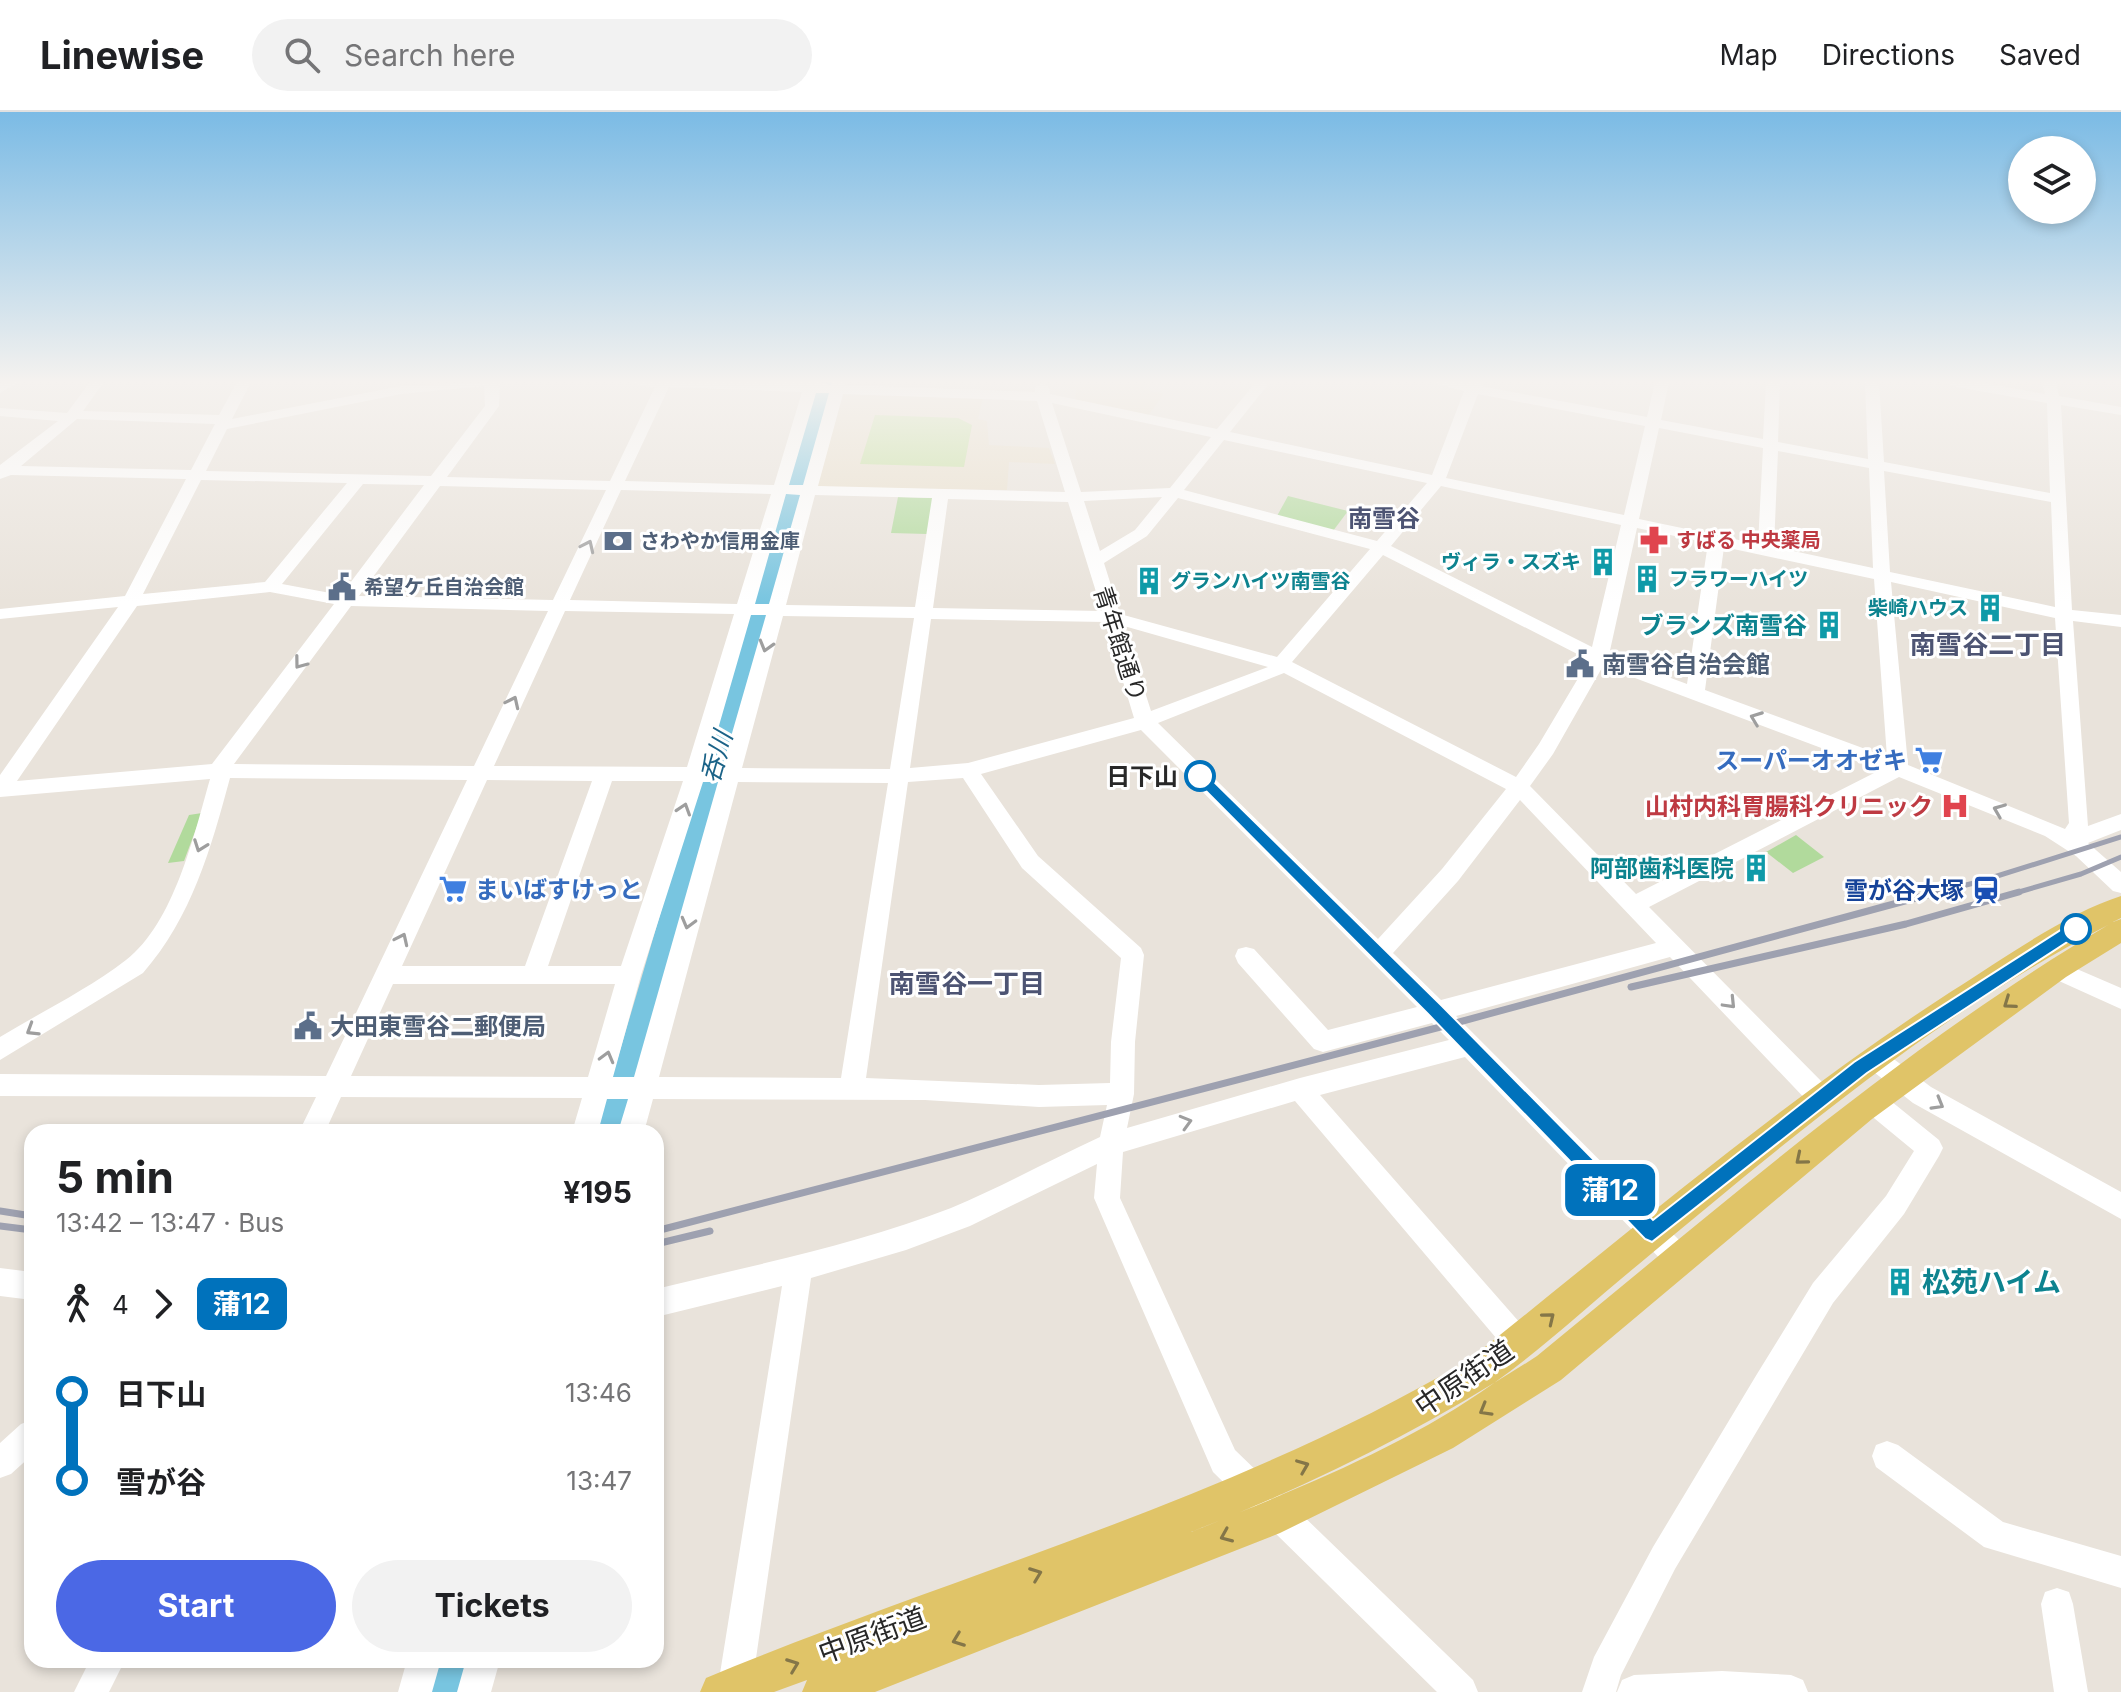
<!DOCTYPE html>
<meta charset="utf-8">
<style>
body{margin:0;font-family:Inter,"Noto Sans JP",sans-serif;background:#f2f2f2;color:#202124;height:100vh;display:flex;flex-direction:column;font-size:30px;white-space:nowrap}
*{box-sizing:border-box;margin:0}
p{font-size:26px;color:#757577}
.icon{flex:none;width:44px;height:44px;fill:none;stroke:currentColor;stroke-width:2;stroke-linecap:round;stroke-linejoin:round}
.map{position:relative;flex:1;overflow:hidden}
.drawer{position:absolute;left:24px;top:1012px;width:640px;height:544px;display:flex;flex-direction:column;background:#fff;border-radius:24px;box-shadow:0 4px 12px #0003}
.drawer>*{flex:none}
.badge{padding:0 16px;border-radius:12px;font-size:28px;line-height:52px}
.tools{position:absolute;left:2008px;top:24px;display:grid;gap:16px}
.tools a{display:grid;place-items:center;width:88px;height:88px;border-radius:50%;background:#fff;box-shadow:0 4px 12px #0003;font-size:40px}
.map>.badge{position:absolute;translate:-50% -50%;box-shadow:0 0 0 4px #fff}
.legs{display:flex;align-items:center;gap:12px;height:88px;padding:0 32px;font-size:26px}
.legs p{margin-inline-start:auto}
.summary{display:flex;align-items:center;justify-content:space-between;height:136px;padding:0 32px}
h1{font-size:44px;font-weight:700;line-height:60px}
.action{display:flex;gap:16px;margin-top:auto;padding:16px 32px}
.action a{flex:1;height:92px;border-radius:48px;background:#4b68e5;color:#fff;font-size:32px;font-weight:700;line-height:92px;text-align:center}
.action a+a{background:#f2f2f2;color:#202124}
ul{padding:0 32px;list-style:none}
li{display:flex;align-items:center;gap:28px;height:88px;font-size:30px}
li i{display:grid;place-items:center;width:12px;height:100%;margin:0 10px;background:currentColor}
li i::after{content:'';width:20px;height:20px;margin:-10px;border:6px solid;border-radius:50%;background:#fff}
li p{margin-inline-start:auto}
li:first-child i{background:linear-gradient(#0000 50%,currentColor 0)}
li:last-child i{background:linear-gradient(currentColor 50%,#0000 0)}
header{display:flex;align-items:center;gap:48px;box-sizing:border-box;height:112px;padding:0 40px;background:#fff;border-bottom:2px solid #e0e0e0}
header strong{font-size:38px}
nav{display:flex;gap:44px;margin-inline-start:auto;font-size:28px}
.search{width:560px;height:72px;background:#f2f2f2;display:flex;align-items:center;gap:20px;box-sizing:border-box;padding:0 28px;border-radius:44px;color:#757577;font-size:30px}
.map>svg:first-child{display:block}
.education{fill:#e9dfcb}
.green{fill:#b1da9c}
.pitch{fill:#c2e099}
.water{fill:#78c5e0}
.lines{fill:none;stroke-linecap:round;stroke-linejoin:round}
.minor{fill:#fff;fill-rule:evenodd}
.major{fill:#e0c468;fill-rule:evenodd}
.rail-far1{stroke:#9ea1b0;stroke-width:5}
.rail{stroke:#9ea1b0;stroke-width:7}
.oneway{stroke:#9e9e9e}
.oneway2{stroke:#847648}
.line-1{fill:#0072bc;stroke:#fff;stroke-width:2}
.stop-1-dot{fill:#fff;stroke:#0072bc;stroke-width:4}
.labels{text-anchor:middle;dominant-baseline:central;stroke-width:6;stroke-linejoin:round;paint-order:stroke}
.far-health-label{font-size:20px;font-weight:bold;fill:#be3a42;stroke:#fff;text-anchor:start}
.far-service-label{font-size:20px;font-weight:bold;fill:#4e5e75;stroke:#fff;text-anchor:start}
.far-culture-label{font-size:20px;font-weight:bold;fill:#0d838f;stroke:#fff;text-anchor:end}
.far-quarter-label{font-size:24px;font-weight:bold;fill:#4d5473;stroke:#fff}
.culture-label{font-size:24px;font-weight:bold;fill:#0d838f;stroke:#fff;text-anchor:end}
.street-label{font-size:24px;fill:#282828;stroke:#fff}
.service-label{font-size:24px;font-weight:bold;fill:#4e5e75;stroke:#fff;text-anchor:start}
.shop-label{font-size:24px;font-weight:bold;fill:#366cbe;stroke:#fff;text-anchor:end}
.stop-label{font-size:24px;font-weight:bold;fill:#282828;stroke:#fff;text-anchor:end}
.health-label{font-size:24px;font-weight:bold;fill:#be3a42;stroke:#fff;text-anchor:end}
.transit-label{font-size:24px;font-weight:bold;fill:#164399;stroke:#fff;text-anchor:end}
.neighbourhood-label{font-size:26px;font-weight:bold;fill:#4d5473;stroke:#fff}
.water-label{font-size:26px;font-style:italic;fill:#1b6388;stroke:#fff}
.near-culture-label{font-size:28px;font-weight:bold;fill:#0d838f;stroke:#fff;text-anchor:start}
.near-street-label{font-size:28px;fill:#282828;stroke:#fff}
</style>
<header>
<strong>Linewise</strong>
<div class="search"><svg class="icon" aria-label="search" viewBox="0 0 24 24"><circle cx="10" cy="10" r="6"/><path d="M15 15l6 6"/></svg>Search here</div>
<nav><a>Map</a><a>Directions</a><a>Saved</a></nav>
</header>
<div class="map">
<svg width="2121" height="1580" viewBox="0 0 2121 1580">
<rect width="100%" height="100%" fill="#e9e3db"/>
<path class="education" d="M 1051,270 L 1147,270 L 1143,277 L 1164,282 L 1147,305 L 1075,288 L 1076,278 Z
M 843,282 L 983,286 L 978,307 L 987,309 L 989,333 L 1049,336 L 1055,352 L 1009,350 L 1007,378 L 817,375 Z"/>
<path class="green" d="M 1288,384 L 1348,399 L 1333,419 L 1277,404 Z
M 898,385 L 933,386 L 927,422 L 891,421 Z
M 202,701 L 184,749 L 168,751 L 189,703 Z
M 1796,723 L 1824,745 L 1793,761 L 1766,740 Z"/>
<path class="pitch" d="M 875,303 L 958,306 L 972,313 L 964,355 L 860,352 Z"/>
<path class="water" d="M 817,270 L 833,270 L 623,1020 L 596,1020 Z
M 439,1548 L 476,1548 L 467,1580 L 430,1580 Z"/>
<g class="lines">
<path class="minor" d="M 19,270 L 0,281 L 0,271 Z
M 90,270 L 104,270 L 83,299 L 219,303 L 237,270 L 251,270 L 232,307 L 401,274 L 500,270 L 499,294 L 447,365 L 610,369 L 655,275 L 640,274 L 633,270 L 819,270 L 831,273 L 832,270 L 846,270 L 845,273 L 1035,280 L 1035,275 L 1042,271 L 1049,275 L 1050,282 L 1217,317 L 1256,270 L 1270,270 L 1230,320 L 1432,363 L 1464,279 L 1430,270 L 1482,270 L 1480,274 L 1647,305 L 1655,270 L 1669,270 L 1661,308 L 1763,327 L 1766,270 L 1780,270 L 1778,330 L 1868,347 L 1865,270 L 1879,270 L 1884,350 L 2050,381 L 2047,291 L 1952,274 L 1945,270 L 1978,270 L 2045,282 L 2042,270 L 2056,270 L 2059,284 L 2121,295 L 2121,303 L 2061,293 L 2072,498 L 2121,503 L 2121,515 L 2073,509 L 2088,714 L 2121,702 L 2121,718 L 2088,731 L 2121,760 L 2121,781 L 2113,779 L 2076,744 L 2045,724 L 1899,665 L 1649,795 L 1829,977 L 1833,985 L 1829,993 L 1820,996 L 1811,993 L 1670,845 L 1456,904 L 1689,1138 L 1693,1147 L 1689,1156 L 1679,1160 L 1669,1156 L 1465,945 L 1320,983 L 1528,1220 L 1532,1230 L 1528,1240 L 1518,1244 L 1508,1240 L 1295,989 L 1123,1040 L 1120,1086 L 1235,1338 L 1473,1568 L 1478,1580 L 1437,1580 L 1213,1360 L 1094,1086 L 1097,1052 L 970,1114 L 906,1138 L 811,1166 L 752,1574 L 750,1580 L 720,1580 L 718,1574 L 782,1174 L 656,1205 L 656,1177 C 754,1153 856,1133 951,1096 C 1001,1075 1050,1048 1100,1025 L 1107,993 L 1039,995 L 925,988 L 653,987 L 644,1020 L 618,1020 L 628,987 L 607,987 L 598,1020 L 572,1020 L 582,986 L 341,985 L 325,1020 L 299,1020 L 316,985 L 0,984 L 0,962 L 326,964 L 467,668 L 230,666 C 211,736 192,805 143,861 L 0,948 L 0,925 C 41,900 87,878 126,848 C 174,811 194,723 210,667 L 0,685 L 0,663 L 118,495 L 0,507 L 0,497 L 125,484 L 186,367 L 11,363 L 0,367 L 0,353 L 58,309 L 0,304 L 0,296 L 67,301 ZM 484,274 L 485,294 L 431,364 L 206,359 L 227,317 L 401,282 ZM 669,275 L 802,280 L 774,373 L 625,369 ZM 816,281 L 829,281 L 803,373 L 789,373 ZM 843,282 L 1037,289 L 1065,380 L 818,374 ZM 1478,282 L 1645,314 L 1624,403 L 1446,366 ZM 1052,291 L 1211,325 L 1170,376 L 1081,380 ZM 77,307 L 215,312 L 191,358 L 21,354 ZM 1659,316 L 1763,336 L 1758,432 L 1639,407 ZM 1224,328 L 1427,371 L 1377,429 L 1184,378 ZM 1778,339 L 1869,356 L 1873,456 L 1774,435 ZM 1884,359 L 2051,390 L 2055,495 L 1890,460 ZM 201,368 L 347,371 L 265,470 L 143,482 ZM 363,372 L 424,373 L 341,483 L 282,472 ZM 440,374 L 606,378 L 553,488 L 359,484 ZM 1441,374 L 1621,413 L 1592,535 L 1391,434 ZM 621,378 L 771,382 L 737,492 L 570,488 ZM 786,382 L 800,383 L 769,492 L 755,492 ZM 815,383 L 932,386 L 915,495 L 786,493 ZM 1162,385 L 1135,418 L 1100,439 L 1084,389 ZM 1178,386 L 1370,437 L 1277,545 L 1120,502 L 1104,451 L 1147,424 ZM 948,387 L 1068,390 L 1102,499 L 933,496 ZM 1637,416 L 1708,431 L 1687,572 L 1609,543 ZM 1724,435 L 1874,467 L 1887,645 L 1705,578 ZM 1383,443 L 1589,548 L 1539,632 L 1516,665 L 1292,550 ZM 1891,470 L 2055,506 L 2069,711 L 2065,717 L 1908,653 ZM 270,480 L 334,492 L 212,652 L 17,669 L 137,494 ZM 351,494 L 548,499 L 474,654 L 234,652 ZM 565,499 L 734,502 L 687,655 L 494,654 ZM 751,503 L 766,503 L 722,656 L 707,655 ZM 783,504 L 914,506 L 890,657 L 742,656 ZM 931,507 L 1105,510 L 1134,606 L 968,651 L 910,656 ZM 1124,514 L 1268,555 L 1151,599 ZM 1603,554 L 1880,658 L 1636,782 L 1530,674 L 1553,642 ZM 1284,561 L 1506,677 L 1442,757 L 1378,827 L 1158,611 ZM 1141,618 L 1417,895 L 1328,918 L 1254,837 L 1246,835 L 1238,837 L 1235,844 L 1238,851 L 1314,937 L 1323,940 L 1432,911 L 1449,928 L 1300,966 L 1127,1016 L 1134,982 L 1135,930 L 1144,843 L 1141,836 L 1038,744 L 981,662 ZM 963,666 L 1022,756 L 1121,846 L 1111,930 L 1110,971 L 1039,973 L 866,966 L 908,670 ZM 487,668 L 592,669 L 525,854 L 402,854 ZM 612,669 L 683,669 L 621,854 L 548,854 ZM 703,670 L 718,670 L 634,965 L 613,965 L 641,863 ZM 738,670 L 888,671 L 841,966 L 659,965 ZM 1520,688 L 1656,831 L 1441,888 L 1393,841 L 1458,769 ZM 393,872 L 615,872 L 588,965 L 351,964 Z
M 2056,848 L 2121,876 L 2121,897 L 2048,864 L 2044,857 L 2048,850 Z
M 1874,935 L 1883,939 L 1931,975 L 2121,1080 L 2121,1107 L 1913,991 L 1865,953 L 1862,946 L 1865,939 Z
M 1872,978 L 1881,981 L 1939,1028 L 1943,1036 L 1939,1044 L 1904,1102 L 1833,1191 L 1675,1457 L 1621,1563 L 1616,1580 L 1582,1580 L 1594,1545 L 1653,1435 L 1757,1262 L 1813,1171 L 1886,1084 L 1914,1039 L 1863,997 L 1859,989 L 1863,981 Z
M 0,1156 L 32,1160 L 32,1188 L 0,1184 Z
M 32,1308 L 32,1343 L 11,1362 L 0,1366 L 0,1331 L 21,1312 Z
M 1887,1329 L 1898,1333 L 2003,1410 L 2121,1444 L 2121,1476 L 1984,1435 L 1876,1355 L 1872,1344 L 1876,1333 Z
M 2057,1476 L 2069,1480 L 2073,1492 L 2088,1580 L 2054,1580 L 2041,1492 L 2045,1480 Z
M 90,1548 L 125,1548 L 109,1580 L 74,1580 Z
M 407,1548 L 441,1548 L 432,1580 L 398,1580 Z
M 466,1548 L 500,1548 L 491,1580 L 457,1580 Z
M 1722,1559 L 1791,1563 L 1803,1568 L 1808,1580 L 1617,1580 L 1622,1568 L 1634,1563 Z"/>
<path class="major" d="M 2121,784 L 2121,806 L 2113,810 L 2121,807 L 2121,831 L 2066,865 L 1872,1007 L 1561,1268 L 1453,1336 L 1280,1421 L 875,1580 L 802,1580 L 807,1568 L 774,1580 L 700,1580 L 706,1566 C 961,1460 1230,1389 1470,1247 C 1628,1121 1782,989 1952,879 C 2001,848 2067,801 2121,784 ZM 2108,813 C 1903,934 1722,1093 1537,1244 C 1428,1315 1312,1373 1191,1420 C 1292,1379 1405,1335 1494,1271 C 1545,1235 1591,1191 1639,1152 C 1787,1029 1936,902 2108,813 Z"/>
<path class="rail-far1" d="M 1930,782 L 1978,770 L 2121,725
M 2012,782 L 2081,762 L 2121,745"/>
<path class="rail" d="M 1631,875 L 1906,812 L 2019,780
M 0,1099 L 32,1104
M 0,1114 L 32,1118
M 656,1119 L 1448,913 L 1938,780
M 656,1132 L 710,1119"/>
</g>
<defs><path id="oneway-chevron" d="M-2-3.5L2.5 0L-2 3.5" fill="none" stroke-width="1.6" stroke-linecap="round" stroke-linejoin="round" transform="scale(2)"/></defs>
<g class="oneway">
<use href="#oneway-chevron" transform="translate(588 434) rotate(-65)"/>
<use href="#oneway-chevron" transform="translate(766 534) rotate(106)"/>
<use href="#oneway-chevron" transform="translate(300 551) rotate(127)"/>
<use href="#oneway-chevron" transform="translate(513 590) rotate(-65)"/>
<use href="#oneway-chevron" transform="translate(1756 606) rotate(-159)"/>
<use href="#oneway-chevron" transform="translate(684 697) rotate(-72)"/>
<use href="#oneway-chevron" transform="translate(1999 698) rotate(-158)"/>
<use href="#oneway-chevron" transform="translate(200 734) rotate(110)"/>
<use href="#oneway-chevron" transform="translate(688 811) rotate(105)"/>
<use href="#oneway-chevron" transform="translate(402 827) rotate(-65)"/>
<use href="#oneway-chevron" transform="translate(1730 891) rotate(46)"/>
<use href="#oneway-chevron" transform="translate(32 918) rotate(148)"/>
<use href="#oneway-chevron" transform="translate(607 945) rotate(-75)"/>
<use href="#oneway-chevron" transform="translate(1938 992) rotate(30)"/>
<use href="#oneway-chevron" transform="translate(1186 1010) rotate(-16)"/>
</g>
<g class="oneway2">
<use href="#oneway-chevron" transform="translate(2009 891) rotate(145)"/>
<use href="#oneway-chevron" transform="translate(1801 1047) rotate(140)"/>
<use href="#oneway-chevron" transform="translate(1549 1206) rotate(-39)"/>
<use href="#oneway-chevron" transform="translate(1485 1298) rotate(150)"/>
<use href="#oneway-chevron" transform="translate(1303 1354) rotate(-22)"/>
<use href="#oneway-chevron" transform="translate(1226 1424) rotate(157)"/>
<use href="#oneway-chevron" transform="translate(1036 1462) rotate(-21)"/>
<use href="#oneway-chevron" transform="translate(958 1528) rotate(159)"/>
<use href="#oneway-chevron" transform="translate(793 1553) rotate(-21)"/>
</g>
<linearGradient id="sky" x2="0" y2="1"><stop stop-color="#7bbbe5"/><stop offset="0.55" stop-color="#f5f2ef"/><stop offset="1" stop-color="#f5f2ef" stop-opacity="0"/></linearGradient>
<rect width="2121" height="491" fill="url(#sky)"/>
<path class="line-1" d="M 1200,659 L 1205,661 L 1441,893 L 1653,1108 L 1854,950 L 2070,812 L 2076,811 L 2084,817 L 2081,821 L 1867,961 L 1652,1130 L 1645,1127 L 1429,903 L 1195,668 L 1193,664 Z"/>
<defs>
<symbol id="pharmacy-bare" viewBox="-9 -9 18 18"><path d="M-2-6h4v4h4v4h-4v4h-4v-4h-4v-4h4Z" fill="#e0444e" stroke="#fff" stroke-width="2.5" paint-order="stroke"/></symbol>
<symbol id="bank-bare" viewBox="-9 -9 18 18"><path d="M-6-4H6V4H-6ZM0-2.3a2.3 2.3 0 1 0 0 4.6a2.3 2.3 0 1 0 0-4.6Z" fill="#5c6f8a" stroke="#fff" stroke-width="2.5" paint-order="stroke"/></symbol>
<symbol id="building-bare" viewBox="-9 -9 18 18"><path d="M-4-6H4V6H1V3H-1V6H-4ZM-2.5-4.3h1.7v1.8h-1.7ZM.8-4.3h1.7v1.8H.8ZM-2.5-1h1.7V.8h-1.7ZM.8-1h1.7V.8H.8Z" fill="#0f9aa8" stroke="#fff" stroke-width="2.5" paint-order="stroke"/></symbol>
<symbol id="civic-bare" viewBox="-9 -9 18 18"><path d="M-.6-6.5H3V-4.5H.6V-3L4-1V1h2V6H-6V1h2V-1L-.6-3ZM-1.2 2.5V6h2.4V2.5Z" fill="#5c6f8a" stroke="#fff" stroke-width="2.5" paint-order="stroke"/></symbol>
<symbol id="supermarket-bare" viewBox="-9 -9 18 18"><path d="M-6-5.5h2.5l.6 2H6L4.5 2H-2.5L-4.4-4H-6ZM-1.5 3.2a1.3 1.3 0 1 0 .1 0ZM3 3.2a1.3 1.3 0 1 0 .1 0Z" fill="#3f7fe0" stroke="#fff" stroke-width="2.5" paint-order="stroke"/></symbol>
<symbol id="hospital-bare" viewBox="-9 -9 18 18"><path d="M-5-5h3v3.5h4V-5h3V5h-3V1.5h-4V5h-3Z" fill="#e0444e" stroke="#fff" stroke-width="2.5" paint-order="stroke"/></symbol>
<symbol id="station-bare" viewBox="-9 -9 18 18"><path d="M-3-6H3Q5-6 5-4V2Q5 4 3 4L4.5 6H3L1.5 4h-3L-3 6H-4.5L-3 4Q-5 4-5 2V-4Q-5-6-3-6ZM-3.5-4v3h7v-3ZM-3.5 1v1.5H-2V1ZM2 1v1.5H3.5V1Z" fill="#1a4fb4" stroke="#fff" stroke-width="2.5" paint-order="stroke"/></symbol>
</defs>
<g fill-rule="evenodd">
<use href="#pharmacy-bare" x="1634" y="408" width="40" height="40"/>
<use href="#bank-bare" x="598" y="409" width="40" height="40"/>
<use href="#building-bare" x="1583" y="430" width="40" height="40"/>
<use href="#building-bare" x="1627" y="447" width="40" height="40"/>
<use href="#building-bare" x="1129" y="449" width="40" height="40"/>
<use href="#civic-bare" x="322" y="455" width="40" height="40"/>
<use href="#building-bare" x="1970" y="476" width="40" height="40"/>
<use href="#building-bare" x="1809" y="493" width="40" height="40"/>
<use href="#civic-bare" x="1560" y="532" width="40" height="40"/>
<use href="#supermarket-bare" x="1909" y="628" width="40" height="40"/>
<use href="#hospital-bare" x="1935" y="674" width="40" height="40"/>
<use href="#building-bare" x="1736" y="736" width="40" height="40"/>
<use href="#supermarket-bare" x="433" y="757" width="40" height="40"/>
<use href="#station-bare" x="1966" y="758" width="40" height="40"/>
<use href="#civic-bare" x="288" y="894" width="40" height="40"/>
<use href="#building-bare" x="1880" y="1150" width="40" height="40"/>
</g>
<g class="stop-1-dot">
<circle cx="1200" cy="664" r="14"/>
<circle cx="2076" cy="817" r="14"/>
</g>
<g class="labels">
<g class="far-health-label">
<text x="1676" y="428">すばる 中央薬局</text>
</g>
<g class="far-service-label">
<text x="640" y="429">さわやか信用金庫</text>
<text x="364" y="475">希望ケ丘自治会館</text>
</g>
<g class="far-culture-label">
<text x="1581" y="450">ヴィラ・スズキ</text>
<text x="1669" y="467" text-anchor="start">フラワーハイツ</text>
<text x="1171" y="469" text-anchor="start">グランハイツ南雪谷</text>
<text x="1968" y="496">柴崎ハウス</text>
</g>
<g class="far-quarter-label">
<text x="1384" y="406">南雪谷</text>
</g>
<g class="culture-label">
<text x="1807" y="513">ブランズ南雪谷</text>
<text x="1734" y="756">阿部歯科医院</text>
</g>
<g class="street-label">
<text transform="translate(1120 532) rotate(72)">青年館通り</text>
</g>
<g class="service-label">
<text x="1602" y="552">南雪谷自治会館</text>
<text x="330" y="914">大田東雪谷二郵便局</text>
</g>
<g class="shop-label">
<text x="1907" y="648">スーパーオオゼキ</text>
<text x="475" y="777" text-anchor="start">まいばすけっと</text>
</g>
<g class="stop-label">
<text x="1178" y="664">日下山</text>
</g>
<g class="health-label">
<text x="1933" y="694">山村内科胃腸科クリニック</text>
</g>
<g class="transit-label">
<text x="1964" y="778">雪が谷大塚</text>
</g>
<g class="neighbourhood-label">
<text x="1988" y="532">南雪谷二丁目</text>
<text x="967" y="871">南雪谷一丁目</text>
</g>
<g class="water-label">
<text transform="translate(716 645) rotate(-74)">呑川</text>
</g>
<g class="near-culture-label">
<text x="1922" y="1170">松苑ハイム</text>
</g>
<g class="near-street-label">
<text transform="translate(1464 1266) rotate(-34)">中原街道</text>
<text transform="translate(872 1523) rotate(-20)">中原街道</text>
</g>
</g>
</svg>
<div class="tools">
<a><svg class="icon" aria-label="layers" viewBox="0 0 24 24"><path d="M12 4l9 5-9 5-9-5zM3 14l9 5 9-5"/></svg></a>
</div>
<b class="badge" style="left:1610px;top:1078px;background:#0072bc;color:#fff">蒲12</b>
<section class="drawer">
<div class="summary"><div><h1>5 min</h1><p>13:42 – 13:47 · Bus</p></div><b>¥195</b></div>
<div class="legs"><svg class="icon" aria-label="walk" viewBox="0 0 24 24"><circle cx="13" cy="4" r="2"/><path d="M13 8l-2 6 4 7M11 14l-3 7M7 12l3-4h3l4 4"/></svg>4<svg class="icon" aria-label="forward" viewBox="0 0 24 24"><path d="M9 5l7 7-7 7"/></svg><b class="badge" style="background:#0072bc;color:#fff">蒲12</b></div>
<ul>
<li><i style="color:#0072bc"></i><b>日下山</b><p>13:46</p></li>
<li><i style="color:#0072bc"></i><b>雪が谷</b><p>13:47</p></li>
</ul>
<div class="action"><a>Start</a><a>Tickets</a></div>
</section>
</div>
